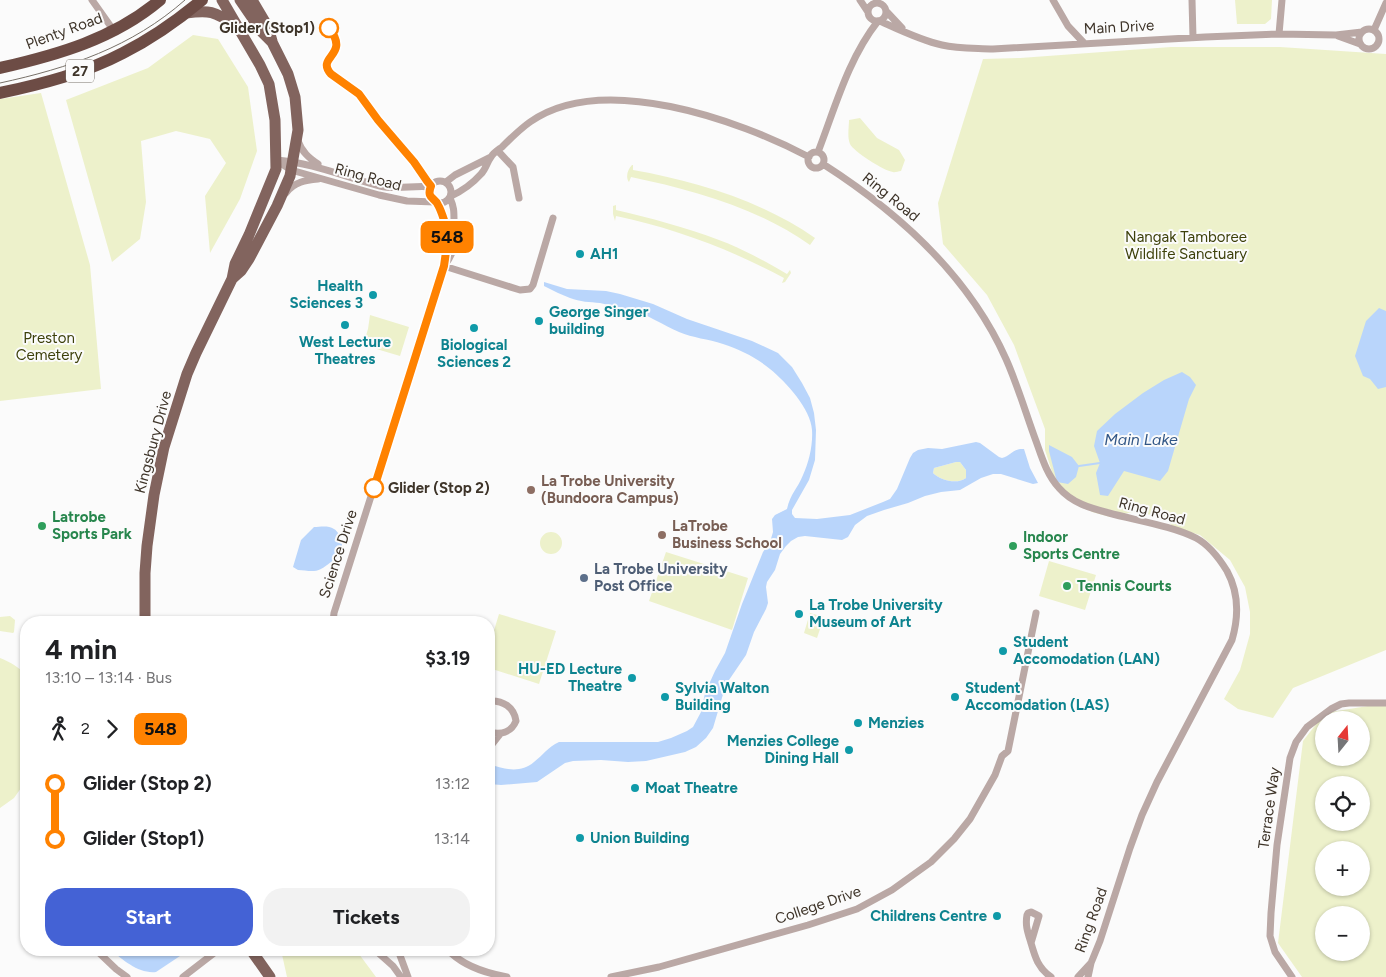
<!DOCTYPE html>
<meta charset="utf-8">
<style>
body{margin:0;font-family:Figtree,sans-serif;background:#f2f2f2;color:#202124;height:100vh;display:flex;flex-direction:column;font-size:19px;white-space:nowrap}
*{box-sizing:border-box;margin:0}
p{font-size:16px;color:#757577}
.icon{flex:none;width:28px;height:28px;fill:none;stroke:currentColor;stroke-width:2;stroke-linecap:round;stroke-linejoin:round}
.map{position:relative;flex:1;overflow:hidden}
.sheet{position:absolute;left:20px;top:616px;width:475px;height:340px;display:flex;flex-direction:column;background:#fff;border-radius:20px;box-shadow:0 1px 4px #0004}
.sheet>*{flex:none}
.badge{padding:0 10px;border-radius:8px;font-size:18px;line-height:32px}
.needle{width:32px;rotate:18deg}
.fabs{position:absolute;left:1315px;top:711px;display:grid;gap:10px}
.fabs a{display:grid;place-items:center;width:55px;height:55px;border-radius:50%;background:#fff;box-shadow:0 1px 4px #0004;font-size:25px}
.map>.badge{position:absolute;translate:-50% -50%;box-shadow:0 0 0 2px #fff}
.legs{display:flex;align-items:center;gap:8px;height:55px;padding:0 25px;font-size:16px}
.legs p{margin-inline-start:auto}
.head{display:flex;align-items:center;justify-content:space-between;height:85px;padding:0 25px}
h1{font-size:28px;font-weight:700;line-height:38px}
.primary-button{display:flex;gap:10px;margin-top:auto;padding:10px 25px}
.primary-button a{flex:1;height:58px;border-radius:20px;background:#4462d5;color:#fff;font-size:20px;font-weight:700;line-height:58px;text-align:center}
.primary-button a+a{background:#f2f2f2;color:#202124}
ul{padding:0 25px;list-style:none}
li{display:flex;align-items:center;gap:18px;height:55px;font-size:19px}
li i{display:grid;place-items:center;width:8px;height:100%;margin:0 6px;background:currentColor}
li i::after{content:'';width:12px;height:12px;margin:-6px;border:4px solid;border-radius:50%;background:#fff}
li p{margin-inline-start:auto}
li:first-child i{background:linear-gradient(#0000 50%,currentColor 0)}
li:last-child i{background:linear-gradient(currentColor 50%,#0000 0)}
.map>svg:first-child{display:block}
.green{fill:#edf1cb;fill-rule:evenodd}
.water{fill:#b9d5fb;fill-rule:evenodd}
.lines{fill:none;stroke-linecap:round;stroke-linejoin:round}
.stream{stroke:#b9d5fb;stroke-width:2}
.street{stroke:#baa8a5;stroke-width:7}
.primary{stroke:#82645e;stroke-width:11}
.highway{stroke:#6d4c45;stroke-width:12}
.tram{stroke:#787169;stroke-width:1}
.line-1-casing{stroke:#fff;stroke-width:11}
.line-1{stroke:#ff8200;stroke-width:8}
.stop-1-dot{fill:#fff;stroke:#ff8200;stroke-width:2.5}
.culture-dot{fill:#0f9aa8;stroke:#fbfbfb;stroke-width:2}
.education-dot{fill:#8d6e63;stroke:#fbfbfb;stroke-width:2}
.leisure-dot{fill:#2e9e5b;stroke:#fbfbfb;stroke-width:2}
.service-dot{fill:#5c6f8a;stroke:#fbfbfb;stroke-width:2}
.labels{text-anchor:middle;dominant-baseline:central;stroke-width:4;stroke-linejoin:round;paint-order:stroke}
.shield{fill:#fbfbfb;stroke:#777068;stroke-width:1}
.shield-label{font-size:14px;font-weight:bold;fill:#3e3429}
.street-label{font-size:15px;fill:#3e3429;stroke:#fbfbfb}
.stop-label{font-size:15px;font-weight:bold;fill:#3e3429;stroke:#fbfbfb;text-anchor:end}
.park-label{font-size:15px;fill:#3d400a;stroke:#fbfbfb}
.culture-label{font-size:15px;font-weight:bold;fill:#0d838f;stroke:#fbfbfb;text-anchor:start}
.education-label{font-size:15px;font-weight:bold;fill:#785e54;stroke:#fbfbfb;text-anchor:start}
.leisure-label{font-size:15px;font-weight:bold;fill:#27864d;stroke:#fbfbfb;text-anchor:start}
.service-label{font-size:15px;font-weight:bold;fill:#4e5e75;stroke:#fbfbfb;text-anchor:start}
.water-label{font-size:16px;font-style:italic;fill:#315686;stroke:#fbfbfb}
</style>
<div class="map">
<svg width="1386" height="977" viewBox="0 0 1386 977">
<rect width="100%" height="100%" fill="#fbfbfb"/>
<path class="green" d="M 1235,0 L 1272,0 L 1271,19 L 1265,24 L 1237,24 Z
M 193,35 L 218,39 L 248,87 L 257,151 L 240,199 L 210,253 L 205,196 L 226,163 L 210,139 L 176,131 L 141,141 L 146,202 L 140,239 L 112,262 L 66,100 L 148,68 Z
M 1171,47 L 1280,47 L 1386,54 L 1386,650 L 1293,688 L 1273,718 L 1238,709 L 1224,699 L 1240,670 L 1250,634 L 1250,612 L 1245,587 L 1230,560 L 1200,535 L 1173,527 L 1165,517 L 1133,512 L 1110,517 L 1092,512 L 1067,495 L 1053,475 L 1045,450 L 1045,429 L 1014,345 L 987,295 L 943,244 L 938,203 L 983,59 L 1020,58 Z
M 41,93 L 90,265 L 101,389 L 0,401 L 0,99 Z
M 860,118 L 877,138 L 899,150 L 905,160 L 901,171 C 898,171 895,173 893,172 C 884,171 853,151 850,144 C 847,137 849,127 849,120 Z
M 632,165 L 633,165 L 633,170 C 696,181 762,201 815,238 L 810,245 C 758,208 693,190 631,177 L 629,182 C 625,177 628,169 632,165 Z
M 616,205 L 616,210 C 650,218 685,227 719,240 C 743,249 765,261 787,274 L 790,270 L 791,273 L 785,282 L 782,283 L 784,278 C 732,250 674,228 616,216 L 615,221 L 613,214 L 613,206 Z
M 370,315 L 409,327 L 400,356 L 363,345 L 368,329 Z
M 956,462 L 960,462 L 966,470 L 966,478 C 957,485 940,480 933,473 L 934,468 Z
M540 543a11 11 0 1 1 22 0a11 11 0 1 1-22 0Z
M 666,552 L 748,578 L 732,630 L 649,601 Z
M 1049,561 L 1096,575 L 1085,610 L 1039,596 Z
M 810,613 L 824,617 L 817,638 L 804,633 Z
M 499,614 L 556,631 L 539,684 L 489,668 L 489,647 Z
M 10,616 L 15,620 L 14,632 L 13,633 L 0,631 L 0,617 Z
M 0,658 C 10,662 19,667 26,675 L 26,781 L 14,798 L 0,808 Z
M 1386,703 L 1386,977 L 1302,977 L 1278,943 L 1303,741 L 1317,723 L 1331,712 ZM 1324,720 L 1361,720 L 1361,758 L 1324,758 ZM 1324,785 L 1361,785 L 1361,822 L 1324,822 ZM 1324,850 L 1361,850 L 1361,888 L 1324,888 ZM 1324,915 L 1361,915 L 1361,952 L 1324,952 Z
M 281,950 L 343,950 L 359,954 L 376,977 L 287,977 Z"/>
<path class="water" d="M 544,282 L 567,289 L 606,291 L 620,294 L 653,304 L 687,319 L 752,341 L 778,353 L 792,367 L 802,383 L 810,398 L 814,413 L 816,430 L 815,460 L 809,480 L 792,510 L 792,514 L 795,518 L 817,519 L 850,515 L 883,502 L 890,499 L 897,489 L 910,458 L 913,453 L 918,450 L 928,448 L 942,449 L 976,442 L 980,443 L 999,457 L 1002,458 C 1011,456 1013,448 1024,449 L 1030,468 L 1038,483 L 1033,484 L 1001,474 L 993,474 L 981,478 L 960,490 L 941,492 L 925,496 L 908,503 L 884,510 L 867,516 L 855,525 L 848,537 L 842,540 L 805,536 L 798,537 L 791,541 L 786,546 L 780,554 L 775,570 L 767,582 L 766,587 L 768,603 L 766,609 L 754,632 L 746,655 L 729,680 L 724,691 L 713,728 L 706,738 L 696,747 L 685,752 L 646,761 L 628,762 L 601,760 L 573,761 L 565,763 L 537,782 L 501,785 L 489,784 L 489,764 C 504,769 520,774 534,762 C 543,755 548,747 559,742 L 658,742 L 671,738 L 687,731 L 693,727 L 701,712 L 705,693 L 715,671 L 725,653 L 742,604 L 763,552 L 770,542 L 773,532 L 772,519 L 775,515 L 787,509 C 790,494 798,488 803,475 C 809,462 813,445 812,430 C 811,409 786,382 770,369 C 757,358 739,349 723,344 C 708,339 693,338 679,332 C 663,325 647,314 630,310 C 620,308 610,305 600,303 C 590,302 580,302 570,298 C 562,295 554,291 546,287 L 544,286 ZM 956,462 L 960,462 L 966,470 L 966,478 C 957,485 940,480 933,473 L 934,468 Z
M 1379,308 L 1386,311 L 1386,387 L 1378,389 L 1370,379 L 1363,376 L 1355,356 L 1366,321 Z
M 1182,372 L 1190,377 L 1196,385 L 1189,399 L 1168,471 L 1160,481 L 1124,471 L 1108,496 L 1100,495 L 1096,473 L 1100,463 L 1094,446 L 1097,431 L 1115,414 L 1143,393 L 1164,380 Z
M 1049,445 L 1072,457 L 1079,466 L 1076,477 L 1068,484 L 1057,482 L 1049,451 Z
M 314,527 C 320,527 328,525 334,529 C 340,532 345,547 340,554 C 338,557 325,567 321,569 C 313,573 306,570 298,570 L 293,567 L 301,540 Z
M 111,950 L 189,950 L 156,972 C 139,974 123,960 111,950 Z"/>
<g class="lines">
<path class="stream" d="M 1079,466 L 1100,463"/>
<path class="street" d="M 92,0 L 114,31
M 860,0 L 868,12
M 1053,0 L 1068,26 L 1084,43
M 1192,0 L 1193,37
M868 12a9 9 0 1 1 18 0a9 9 0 1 1-18 0Z
M 887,12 L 902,28
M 880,21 C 900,30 920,40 942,45 C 958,49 976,48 993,49 L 1205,37 L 1279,34 L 1336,35 L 1362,32
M1359 39a10 10 0 1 1 20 0a10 10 0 1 1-20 0Z
M 1374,30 L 1386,3
M 1279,34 L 1282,0
M 1338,36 L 1360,44
M 298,141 C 302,152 309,158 318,164
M 498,151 L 513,167 L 519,198
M 818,152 C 835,108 848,59 878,21
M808 160a8 8 0 1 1 16 0a8 8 0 1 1-16 0Z
M 276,160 L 291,170 L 379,195 L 407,201 L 435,202
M 277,160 C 313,163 345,177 380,186 C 397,190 414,185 431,187
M 823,164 C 898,212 969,276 1006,359 C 1018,386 1026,414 1036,441 C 1042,458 1047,475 1059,488 C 1072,503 1090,508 1109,513 C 1134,520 1173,526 1196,538 C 1209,545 1219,558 1227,571 C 1239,593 1239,616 1232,640 L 1157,782 L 1142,815 L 1130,848 L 1100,941 L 1091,963 L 1078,977
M429 192a11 11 0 1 1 22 0a11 11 0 1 1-22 0Z
M 446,182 L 455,175 L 491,157
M 286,193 C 294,182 306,180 318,179
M 451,196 C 462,191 473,183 481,174 C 486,169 487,162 491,157 C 493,153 498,150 502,147 C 511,138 520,129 530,122 C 602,71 739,120 809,157
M 444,266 L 520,290 L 530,289 L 533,285 L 553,218
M 444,266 C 457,250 455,240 454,221 C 454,211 454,207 450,198
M 333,622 L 334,613 L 444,266 L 448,238 L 446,225 L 438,203
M 489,701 C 503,700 514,707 516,721 C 511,733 500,735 489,732
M 489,748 L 500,734
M 1031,943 L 1039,916 L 1031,912 L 1028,913 L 1027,915 C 1025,926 1028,933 1031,943 C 1035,957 1038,968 1051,977
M 96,950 L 116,969 L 127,977
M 375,950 L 393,966 L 401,977
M 398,950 L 408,977
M 448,950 C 463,966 485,973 507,977
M 183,977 L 218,950
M 611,977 L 659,967 L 808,925 L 857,909 L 892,890 L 931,862 L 954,839 L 970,819 L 995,775 L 1002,756 L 1008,751 L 1036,613
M 1088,977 L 1091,963
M 1292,977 L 1275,952 L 1270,936 L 1271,913 L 1277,845 L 1290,758 L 1296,742 L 1307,727 L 1331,709 L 1341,704 L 1349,703 L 1386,703"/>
<path class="primary" d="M 252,0 L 268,27 L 272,41
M 186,13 C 209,10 215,11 234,25
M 232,279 L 241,271 L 249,259 L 277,206 L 290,176 L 298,130 L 295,97 L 288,74 L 272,42 L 262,32 L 240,0
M 145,622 L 145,573 L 147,546 L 154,495 L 164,447 L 187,374 L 196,353 L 232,279 L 235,264 L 249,235 L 276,169 L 275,120 L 269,84 L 260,65 L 222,0
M 251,950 L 270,977"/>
<path class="highway" d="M 0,68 C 57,55 114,39 160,0
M 0,93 C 42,84 85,73 123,53 C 151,39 178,20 202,0"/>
<path class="tram" d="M 0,83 C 69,68 132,47 185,0"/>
</g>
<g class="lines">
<defs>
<path id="line-1" d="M 329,28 C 351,56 315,56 331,74 L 359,94 L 378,120 L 414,162 L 427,181 L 431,186 C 426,199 435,197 438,205 C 441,210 443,217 445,223 C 449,238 446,251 444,266 L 374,488"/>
</defs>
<use href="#line-1" class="line-1-casing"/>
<use href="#line-1" class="line-1"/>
</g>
<g class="stop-1-dot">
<circle cx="329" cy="28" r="9"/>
<circle cx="374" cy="488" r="9"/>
</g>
<g class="culture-dot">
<circle cx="580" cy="254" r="5"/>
<circle cx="373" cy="295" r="5"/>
<circle cx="539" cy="321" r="5"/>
<circle cx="345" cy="325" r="5"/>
<circle cx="474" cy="328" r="5"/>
<circle cx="799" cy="614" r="5"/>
<circle cx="1003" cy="651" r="5"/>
<circle cx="632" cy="678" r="5"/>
<circle cx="665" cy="697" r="5"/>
<circle cx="955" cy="697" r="5"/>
<circle cx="858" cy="723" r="5"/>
<circle cx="849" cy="750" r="5"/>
<circle cx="635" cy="788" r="5"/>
<circle cx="580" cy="838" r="5"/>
<circle cx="997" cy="916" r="5"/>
</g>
<g class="education-dot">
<circle cx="531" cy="490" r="5"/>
<circle cx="662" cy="535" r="5"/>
</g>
<g class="leisure-dot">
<circle cx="42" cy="526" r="5"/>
<circle cx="1013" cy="546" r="5"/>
<circle cx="1067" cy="586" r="5"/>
</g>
<circle class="service-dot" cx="584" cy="578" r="5"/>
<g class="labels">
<rect class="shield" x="66" y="59.5" width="28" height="23" rx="4"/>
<g class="shield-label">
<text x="80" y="71">27</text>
</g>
<g class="street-label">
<text transform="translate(1119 27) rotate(-3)">Main Drive</text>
<text transform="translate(64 31) rotate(-20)">Plenty Road</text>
<text transform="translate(368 177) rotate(15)">Ring Road</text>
<text transform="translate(891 197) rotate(39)">Ring Road</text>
<text transform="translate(153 442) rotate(-75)">Kingsbury Drive</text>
<text transform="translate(1152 511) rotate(15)">Ring Road</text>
<text transform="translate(338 554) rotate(-72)">Science Drive</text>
<text transform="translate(1269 808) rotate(-82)">Terrace Way</text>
<text transform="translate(818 905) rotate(-19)">College Drive</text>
<text transform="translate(1091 920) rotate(-70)">Ring Road</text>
</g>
<g class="stop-label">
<text x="315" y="28">Glider (Stop1)</text>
<text x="388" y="488" text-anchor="start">Glider (Stop 2)</text>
</g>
<g class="park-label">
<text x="1186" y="237">Nangak Tamboree<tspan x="1186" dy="17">Wildlife Sanctuary</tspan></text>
<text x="49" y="338">Preston<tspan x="49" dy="17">Cemetery</tspan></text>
</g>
<g class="culture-label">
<text x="590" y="254">AH1</text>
<text x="363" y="286" text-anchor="end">Health<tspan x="363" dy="17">Sciences 3</tspan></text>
<text x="549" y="312">George Singer<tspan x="549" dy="17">building</tspan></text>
<text x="345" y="342" text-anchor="middle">West Lecture<tspan x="345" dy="17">Theatres</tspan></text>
<text x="474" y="345" text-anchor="middle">Biological<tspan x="474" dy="17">Sciences 2</tspan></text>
<text x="809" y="605">La Trobe University<tspan x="809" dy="17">Museum of Art</tspan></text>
<text x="1013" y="642">Student<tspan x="1013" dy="17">Accomodation (LAN)</tspan></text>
<text x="622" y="669" text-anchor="end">HU-ED Lecture<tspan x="622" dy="17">Theatre</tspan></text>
<text x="675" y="688">Sylvia Walton<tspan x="675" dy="17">Building</tspan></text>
<text x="965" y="688">Student<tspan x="965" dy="17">Accomodation (LAS)</tspan></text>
<text x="868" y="723">Menzies</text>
<text x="839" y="741" text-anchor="end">Menzies College<tspan x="839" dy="17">Dining Hall</tspan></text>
<text x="645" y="788">Moat Theatre</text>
<text x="590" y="838">Union Building</text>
<text x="987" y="916" text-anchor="end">Childrens Centre</text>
</g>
<g class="education-label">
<text x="541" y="481">La Trobe University<tspan x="541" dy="17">(Bundoora Campus)</tspan></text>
<text x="672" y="526">LaTrobe<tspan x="672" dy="17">Business School</tspan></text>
</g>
<g class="leisure-label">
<text x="52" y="517">Latrobe<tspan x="52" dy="17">Sports Park</tspan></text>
<text x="1023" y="537">Indoor<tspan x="1023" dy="17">Sports Centre</tspan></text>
<text x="1077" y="586">Tennis Courts</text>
</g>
<g class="service-label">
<text x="594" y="569">La Trobe University<tspan x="594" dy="17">Post Office</tspan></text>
</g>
<g class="water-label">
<text x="1141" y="439">Main Lake</text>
</g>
</g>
</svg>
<div class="fabs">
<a><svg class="needle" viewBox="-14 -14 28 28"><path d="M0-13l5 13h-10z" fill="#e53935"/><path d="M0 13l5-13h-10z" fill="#757577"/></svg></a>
<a><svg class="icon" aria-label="locate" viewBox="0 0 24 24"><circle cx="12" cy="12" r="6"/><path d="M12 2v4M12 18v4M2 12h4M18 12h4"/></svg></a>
<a>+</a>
<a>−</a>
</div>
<b class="badge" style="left:447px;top:237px;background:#ff8200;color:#111">548</b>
<section class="sheet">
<div class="head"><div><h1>4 min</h1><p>13:10 – 13:14 · Bus</p></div><b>$3.19</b></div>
<div class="legs"><svg class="icon" aria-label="walk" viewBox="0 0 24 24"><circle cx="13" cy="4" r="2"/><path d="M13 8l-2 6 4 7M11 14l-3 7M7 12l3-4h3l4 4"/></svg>2<svg class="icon" aria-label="forward" viewBox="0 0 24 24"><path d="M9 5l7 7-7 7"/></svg><b class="badge" style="background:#ff8200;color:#111">548</b></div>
<ul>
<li><i style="color:#ff8200"></i><b>Glider (Stop 2)</b><p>13:12</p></li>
<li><i style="color:#ff8200"></i><b>Glider (Stop1)</b><p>13:14</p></li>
</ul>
<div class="primary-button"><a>Start</a><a>Tickets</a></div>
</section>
</div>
